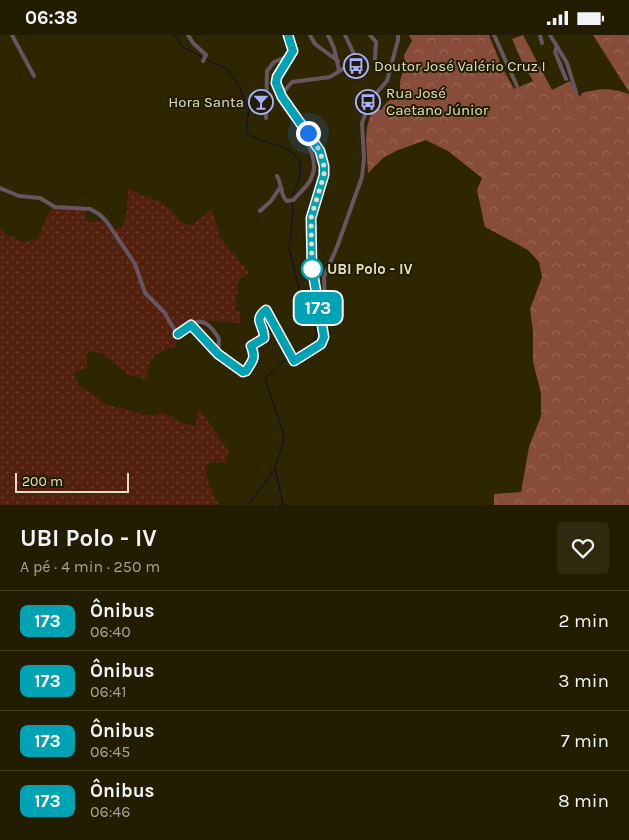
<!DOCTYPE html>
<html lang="pt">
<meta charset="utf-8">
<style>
body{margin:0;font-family:Karla,sans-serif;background:#2e290f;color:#f1f3f6;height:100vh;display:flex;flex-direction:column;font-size:19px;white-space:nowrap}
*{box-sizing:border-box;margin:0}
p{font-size:16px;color:#a2a199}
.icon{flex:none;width:28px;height:28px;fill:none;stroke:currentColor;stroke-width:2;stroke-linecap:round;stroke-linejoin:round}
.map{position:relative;height:470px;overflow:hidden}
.details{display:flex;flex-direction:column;background:#221c00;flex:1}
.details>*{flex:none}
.badge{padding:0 10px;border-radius:8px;font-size:18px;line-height:32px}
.scale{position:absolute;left:15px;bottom:12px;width:114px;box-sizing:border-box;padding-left:5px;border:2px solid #e2dec2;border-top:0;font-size:14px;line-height:18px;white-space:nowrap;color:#e2dec2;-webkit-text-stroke:4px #211d02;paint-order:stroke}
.you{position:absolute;width:25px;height:25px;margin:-12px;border:4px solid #fff;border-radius:50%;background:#1a73e8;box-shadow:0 0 0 8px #1a73e833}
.map>.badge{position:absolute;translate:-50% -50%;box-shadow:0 0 0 2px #fff}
.round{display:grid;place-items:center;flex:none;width:52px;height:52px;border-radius:5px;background:#2e290f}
.head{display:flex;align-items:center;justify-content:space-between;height:85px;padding:0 20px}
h1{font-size:24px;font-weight:700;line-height:38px}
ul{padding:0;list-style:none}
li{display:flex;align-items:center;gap:15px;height:60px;padding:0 20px;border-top:1px solid #3f3a22}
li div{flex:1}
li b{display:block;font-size:19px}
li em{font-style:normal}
li .badge{min-width:55px;font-weight:700;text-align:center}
.status{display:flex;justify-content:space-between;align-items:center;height:35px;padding:0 25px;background:#221c00;direction:ltr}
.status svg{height:14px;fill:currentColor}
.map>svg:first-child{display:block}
.grass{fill:url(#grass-dots)}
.forest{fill:url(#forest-crowns)}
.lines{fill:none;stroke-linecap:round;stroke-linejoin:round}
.stream{stroke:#0f0b38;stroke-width:1}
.street{stroke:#695562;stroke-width:4}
.line-casing{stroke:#fff;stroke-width:11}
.line{stroke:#00a3b4;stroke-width:8}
.walk{stroke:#e2dec2;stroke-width:5;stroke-dasharray:0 9}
.stop-dot{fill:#fff;stroke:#00a3b4;stroke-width:2.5}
.labels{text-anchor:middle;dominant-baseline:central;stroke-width:4;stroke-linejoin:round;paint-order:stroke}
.poi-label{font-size:15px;fill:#e2dec2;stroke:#211d02;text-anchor:start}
.stop-label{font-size:15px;font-weight:bold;fill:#e2dec2;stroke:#211d02;text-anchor:start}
</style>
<div class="status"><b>06:38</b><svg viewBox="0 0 49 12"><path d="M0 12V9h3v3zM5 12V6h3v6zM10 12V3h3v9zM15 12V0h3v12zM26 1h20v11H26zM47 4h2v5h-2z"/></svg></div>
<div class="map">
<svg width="629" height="470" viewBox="0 0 629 470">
<defs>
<pattern id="grass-dots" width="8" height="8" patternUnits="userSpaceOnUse" patternTransform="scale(1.25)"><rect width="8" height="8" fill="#52200d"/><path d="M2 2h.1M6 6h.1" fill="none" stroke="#6b402f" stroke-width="1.8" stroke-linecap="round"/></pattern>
<pattern id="forest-crowns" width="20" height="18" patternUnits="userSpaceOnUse" patternTransform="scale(1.25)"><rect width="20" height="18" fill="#874d3a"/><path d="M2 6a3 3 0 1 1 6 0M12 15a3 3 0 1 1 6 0" fill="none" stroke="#986655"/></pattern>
</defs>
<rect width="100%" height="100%" fill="#2d2600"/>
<path class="grass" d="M 128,154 L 161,167 L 172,175 L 180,186 L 191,191 L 212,174 L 220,202 L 249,238 L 241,243 L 237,249 L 238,258 L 236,260 L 236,275 L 240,277 L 241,288 L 189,285 C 179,293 177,299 176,311 C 154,320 150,320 146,344 C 139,343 132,342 126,338 C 114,331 103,312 87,318 L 87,333 L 74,338 L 79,351 L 89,356 L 105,369 L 146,380 L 154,380 L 162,377 L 176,385 L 195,392 L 199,374 L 229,416 L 226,428 L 213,427 L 205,433 L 209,449 L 219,470 L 0,470 L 0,193 L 7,200 L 25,207 L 38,204 L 46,182 L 54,171 L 85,175 L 87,187 L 105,187 L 114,194 L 122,193 L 127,176 Z"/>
<path class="forest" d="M 409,0 L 489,0 L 502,32 L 514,54 L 533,46 L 523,29 L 512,4 L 523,0 L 552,55 L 570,46 L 580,62 L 582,58 C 602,53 610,53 629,59 L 629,470 L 494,470 L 494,459 L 521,457 L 529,412 L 541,381 L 541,358 L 533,327 L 533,296 L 530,274 L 542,242 L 539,227 L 528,215 L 485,192 L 477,155 L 482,143 L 448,116 L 426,105 L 398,115 L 383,123 L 368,138 C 367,115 362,92 375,72 L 381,75 L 387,67 L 393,63 L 397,64 L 400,61 L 400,46 L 405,30 L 404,20 L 412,6 Z
M 593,0 L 629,0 L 629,57 Z"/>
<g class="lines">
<path class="stream" d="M 174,0 L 183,12 L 202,22
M 206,24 L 228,35 L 238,50 L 249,74 L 246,95 L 248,99 C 268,112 305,108 300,141 C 298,149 294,155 292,163
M 292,167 L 293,178 L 289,214 L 303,269 L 313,285
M 293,320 C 307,311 321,307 315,289
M 249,469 L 275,434
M 283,470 L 275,433 L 284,405 L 283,396 L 265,344 L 267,341 L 289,322"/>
<path class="street" d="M 12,0 L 34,41
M 188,0 L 193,8 L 206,20 L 203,26
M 310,0 L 315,9 L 338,26
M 328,0 L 334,13 L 339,35
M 370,0 L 376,7 L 375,24
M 494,0 L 517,51
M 540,0 L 542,8
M 550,0 L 567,28 L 576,57
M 557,11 L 555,17 L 566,44
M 281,60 L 292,47 L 330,42 L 354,27 L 355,21 L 345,0
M 266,83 L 267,36 L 274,27 L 291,20
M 277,141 C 282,149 280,161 287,166 L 293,165 C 299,159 307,152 311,144 C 321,125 304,102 295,86 L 296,81
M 0,153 L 19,161 L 40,163 L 55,172 L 90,174 L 99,179 L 107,187 L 135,229 L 145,258 L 164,277 L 177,299 L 180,300 C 184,296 187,292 192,289 C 204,281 214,295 219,304 L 218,319 L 243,337 L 246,336 L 255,320 L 251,311 L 264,303 C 264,290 252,286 266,275 L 294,326 L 321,309 L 324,302 L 312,233 L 311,183 L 324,140 L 324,131 L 320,116 L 278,55 L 277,42 L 290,23 L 293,16 L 288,0
M 260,176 L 271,166 L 279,154 L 282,154
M 319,277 L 325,274 L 324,242 L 337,212 L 362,142 L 364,124 L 362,88 L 371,64 L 387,46 L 398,5 L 398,0
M 312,289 L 315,287 L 319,279
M 191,290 L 218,319"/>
</g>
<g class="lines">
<defs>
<path id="line" d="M 178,299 L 191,290 L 218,319 L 243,337 L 246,336 C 253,325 256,323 251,311 L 264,303 C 265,290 252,286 266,275 L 294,326 L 321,309 L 324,302 L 312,233 L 311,183 L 324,140 L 324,131 L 320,116 L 282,62 L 276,48 L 277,42 L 293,16 L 288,0"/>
</defs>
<use href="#line" class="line-casing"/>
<use href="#line" class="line"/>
<path class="walk" d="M 308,98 L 320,116 L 324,131 L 324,140 L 311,183 L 312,234"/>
</g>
<defs>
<symbol id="bus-ring" viewBox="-11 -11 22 22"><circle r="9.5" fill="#211d02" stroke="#a9b0fc" stroke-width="1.5"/><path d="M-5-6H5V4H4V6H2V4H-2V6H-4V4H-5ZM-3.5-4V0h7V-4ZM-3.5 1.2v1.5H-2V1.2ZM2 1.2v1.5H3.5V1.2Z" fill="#a9b0fc"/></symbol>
<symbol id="bar-ring" viewBox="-11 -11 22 22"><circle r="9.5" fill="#211d02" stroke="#a9b0fc" stroke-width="1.5"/><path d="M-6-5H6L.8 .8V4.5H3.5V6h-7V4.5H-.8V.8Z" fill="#a9b0fc"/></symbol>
</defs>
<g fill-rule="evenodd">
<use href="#bus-ring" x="342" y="17" width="28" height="28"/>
<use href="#bar-ring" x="247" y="53" width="28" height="28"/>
<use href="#bus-ring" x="354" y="53" width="28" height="28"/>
</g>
<circle class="stop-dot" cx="312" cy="234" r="10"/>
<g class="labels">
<g class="poi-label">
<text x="374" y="31">Doutor José Valério Cruz I</text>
<text x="386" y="58">Rua José<tspan x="386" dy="17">Caetano Júnior</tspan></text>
<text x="244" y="67" text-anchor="end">Hora Santa</text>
</g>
<g class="stop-label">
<text x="327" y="234">UBI Polo - IV</text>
</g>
</g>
</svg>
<div class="scale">200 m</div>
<div class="you" style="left:308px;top:98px"></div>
<b class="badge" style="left:318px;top:273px;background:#00a3b4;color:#fff">173</b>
</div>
<section class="details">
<div class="head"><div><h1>UBI Polo - IV</h1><p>A pé · 4 min · 250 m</p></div><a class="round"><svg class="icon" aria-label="heart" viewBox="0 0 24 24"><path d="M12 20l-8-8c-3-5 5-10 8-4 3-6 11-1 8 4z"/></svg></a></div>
<ul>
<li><span class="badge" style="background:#00a3b4;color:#fff">173</span><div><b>Ônibus</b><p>06:40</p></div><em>2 min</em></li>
<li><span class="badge" style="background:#00a3b4;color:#fff">173</span><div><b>Ônibus</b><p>06:41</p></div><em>3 min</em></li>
<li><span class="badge" style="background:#00a3b4;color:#fff">173</span><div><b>Ônibus</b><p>06:45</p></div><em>7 min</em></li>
<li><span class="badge" style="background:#00a3b4;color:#fff">173</span><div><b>Ônibus</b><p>06:46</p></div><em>8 min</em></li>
</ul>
</section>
